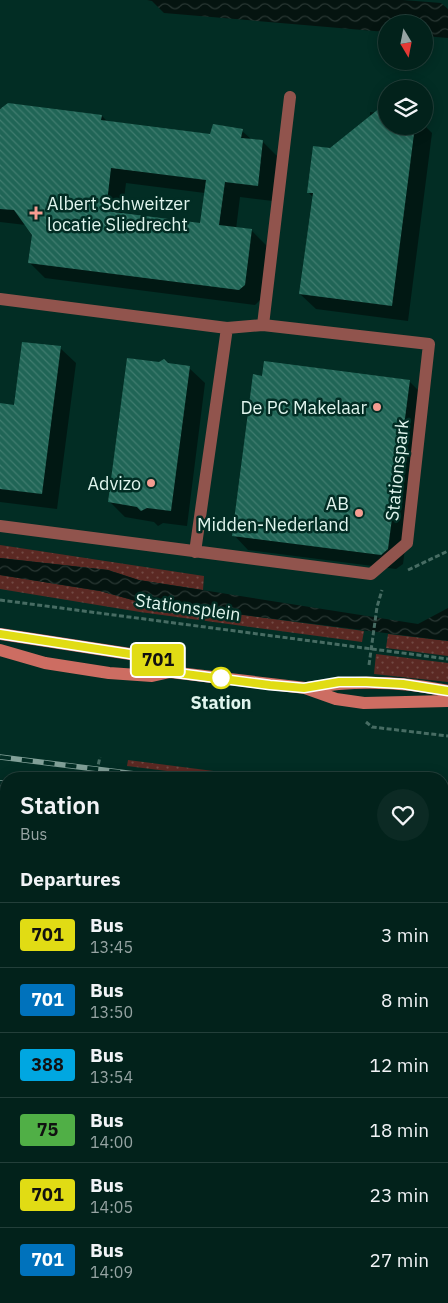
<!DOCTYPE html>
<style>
body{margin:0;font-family:"IBM Plex Sans",sans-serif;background:#0c2a24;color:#f1f3f6;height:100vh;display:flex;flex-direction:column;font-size:19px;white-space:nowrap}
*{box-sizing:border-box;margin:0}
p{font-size:16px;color:#96a4a3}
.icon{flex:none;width:28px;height:28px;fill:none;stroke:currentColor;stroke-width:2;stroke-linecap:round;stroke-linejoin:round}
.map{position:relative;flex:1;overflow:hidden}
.details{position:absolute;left:0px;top:772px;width:449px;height:531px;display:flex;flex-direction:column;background:#02221b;border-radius:20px 20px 0 0;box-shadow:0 2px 12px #0003,0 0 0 1px #233f3a}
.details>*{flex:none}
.badge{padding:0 10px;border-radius:4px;font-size:18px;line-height:32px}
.needle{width:32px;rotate:170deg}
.buttons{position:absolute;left:378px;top:15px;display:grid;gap:10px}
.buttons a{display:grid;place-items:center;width:55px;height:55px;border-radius:50%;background:#02221b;box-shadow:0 2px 12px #0003,0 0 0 1px #233f3a;font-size:25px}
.map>.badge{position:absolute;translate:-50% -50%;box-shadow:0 0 0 2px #fff}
h2{padding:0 20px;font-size:19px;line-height:45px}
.round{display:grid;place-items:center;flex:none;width:52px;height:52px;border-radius:26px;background:#0c2a24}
.head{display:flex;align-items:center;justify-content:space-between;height:85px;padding:0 20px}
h1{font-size:24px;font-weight:600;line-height:38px}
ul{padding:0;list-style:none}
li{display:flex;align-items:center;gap:15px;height:65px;padding:0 20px;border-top:1px solid #233f3a}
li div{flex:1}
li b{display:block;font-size:19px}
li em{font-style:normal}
li .badge{min-width:55px;font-weight:700;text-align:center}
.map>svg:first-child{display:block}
.grass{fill:url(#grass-dots)}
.water{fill:url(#water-waves)}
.shadow{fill:#0007;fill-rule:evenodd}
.building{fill:url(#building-back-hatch);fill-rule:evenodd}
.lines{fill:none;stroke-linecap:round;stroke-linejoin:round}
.path{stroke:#476c63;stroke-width:3;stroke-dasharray:5 2.5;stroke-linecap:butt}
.minor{stroke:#91544d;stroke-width:12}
.tertiary{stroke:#91544d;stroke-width:12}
.secondary{stroke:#cd6d62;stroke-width:12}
.rail-casing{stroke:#81a098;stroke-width:5.5}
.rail{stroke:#022d24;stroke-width:4;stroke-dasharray:11;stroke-linecap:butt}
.line-casing{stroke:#fff;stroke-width:11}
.line{stroke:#e1dc14;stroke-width:8}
.poi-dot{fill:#f59c91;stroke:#022d24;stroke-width:2}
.stop-dot{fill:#fff;stroke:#e1dc14;stroke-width:2.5}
.labels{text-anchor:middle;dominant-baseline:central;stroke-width:5;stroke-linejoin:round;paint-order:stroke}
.poi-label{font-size:18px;fill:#e0f5ee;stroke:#022d24;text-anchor:end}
.street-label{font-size:18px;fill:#e0f5ee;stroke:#022d24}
.stop-label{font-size:18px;font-weight:bold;fill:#e0f5ee;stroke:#022d24}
</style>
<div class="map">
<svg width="448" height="1303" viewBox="0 0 448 1303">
<defs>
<pattern id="grass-dots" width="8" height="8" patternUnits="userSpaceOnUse" patternTransform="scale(1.25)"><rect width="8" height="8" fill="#5b2923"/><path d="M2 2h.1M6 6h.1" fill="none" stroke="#724943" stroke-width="1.8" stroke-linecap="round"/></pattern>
<pattern id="water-waves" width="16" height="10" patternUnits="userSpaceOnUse" patternTransform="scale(1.25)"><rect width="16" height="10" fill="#051410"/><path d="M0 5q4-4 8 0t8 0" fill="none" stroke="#293733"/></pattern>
<pattern id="building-back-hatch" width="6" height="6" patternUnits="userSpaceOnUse" patternTransform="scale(1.25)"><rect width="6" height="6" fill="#206556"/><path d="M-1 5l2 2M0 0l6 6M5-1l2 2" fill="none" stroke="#407c6f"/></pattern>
</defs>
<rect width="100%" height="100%" fill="#022d24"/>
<path class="grass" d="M 0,545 L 204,576 L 203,590 L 138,580 L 108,570 L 0,558 Z
M 0,575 L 100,591 L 136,601 L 364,631 L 362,642 L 140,612 L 0,589 Z
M 388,634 L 448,641 L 448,656 L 386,648 Z
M 376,654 L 448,663 L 448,682 L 374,674 Z
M 128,760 L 276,779 L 231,779 L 127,766 Z
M 0,856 L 6,857 L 6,908 L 0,907 Z
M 443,914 L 448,915 L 448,965 L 443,965 Z
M 0,955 L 6,956 L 6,1298 L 442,1298 L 443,987 L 448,988 L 448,1303 L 0,1303 Z"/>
<path class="water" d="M 147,0 L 403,0 L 441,3 L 448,9 L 448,38 L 424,36 L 424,24 L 386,24 L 386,32 L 164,13 L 152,1 Z
M 0,558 L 108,570 L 139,580 L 418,624 L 448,608 L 448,641 L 136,601 L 100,591 L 0,575 Z"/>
<path class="shadow" d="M 0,108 L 102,116 L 108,122 L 211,135 L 242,131 L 252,140 L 263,142 L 278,157 L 273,201 L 240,197 L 236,229 L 252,231 L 267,246 L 260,300 L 255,305 L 45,278 L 30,263 L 33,234 L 26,225 L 0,222 ZM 126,183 L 205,193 L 201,224 L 122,214 Z
M 370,112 L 386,114 L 386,126 L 424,125 L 432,133 L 408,321 L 316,309 L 300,294 L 314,198 L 308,192 L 331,149 L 370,118 Z
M 60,348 L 76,363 L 57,509 L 0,502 L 0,404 L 15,406 Z
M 189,368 L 205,383 L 187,526 L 163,523 L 158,526 L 154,522 L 125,517 L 110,502 Z
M 263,377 L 409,381 L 424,396 L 403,564 L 396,569 L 248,550 L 234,535 Z"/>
<path class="building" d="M 8,103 L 102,115 L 101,120 L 210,134 L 213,124 L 243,129 L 241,138 L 263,140 L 258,186 L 225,182 L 219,225 L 252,229 L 245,285 L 239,290 L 28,263 L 32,235 L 14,210 L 0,209 L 0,109 ZM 111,168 L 206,180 L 200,223 L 106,211 Z
M 386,103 L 386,126 L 415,126 L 392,306 L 299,294 L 313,193 L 307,193 L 313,146 L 330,148 Z
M 22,342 L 61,346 L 42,494 L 0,489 L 0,403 L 14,405 Z
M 127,358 L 159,362 L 164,359 L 168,363 L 190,366 L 171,511 L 147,508 L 141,511 L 137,507 L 108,502 Z
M 264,361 L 410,380 L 388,549 L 381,555 L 232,536 L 253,374 L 262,376 Z"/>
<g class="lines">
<path class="path" d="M 408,570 L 448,551
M 0,600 L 448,659
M 369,665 L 377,607 L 382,590
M 366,722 L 372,727 L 448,736
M 95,779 L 100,757"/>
<path class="minor" d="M 0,299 L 227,328 L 263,325 L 429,344 L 407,543 L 371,574 L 0,526
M 263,325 L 290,97
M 195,552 L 227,328"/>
<path class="tertiary" d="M 0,915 L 6,915
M 442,977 L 448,977"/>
<path class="secondary" d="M 0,634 L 156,658 L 170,672
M 0,650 L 45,663 L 109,673 L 152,676 L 170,672 L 221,678 L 305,688 L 336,699 L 364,703 L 448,701
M 307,688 C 355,680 401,681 448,691"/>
<defs>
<path id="rail" d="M 0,757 L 175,779
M 0,783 L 6,783
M 442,812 L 448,813
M 0,824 L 6,824
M 442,836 L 448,837
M 0,840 L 6,840
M 442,881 L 448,882
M 442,897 L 448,898"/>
</defs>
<use href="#rail" class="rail-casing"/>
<use href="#rail" class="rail"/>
</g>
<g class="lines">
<defs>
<path id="line" d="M 0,634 L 156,658 L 170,672 L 270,685 L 304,688 L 339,682 L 366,682 L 403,684 L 448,691"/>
</defs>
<use href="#line" class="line-casing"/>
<use href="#line" class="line"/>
</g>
<g class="poi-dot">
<path d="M33.5 205.5h5v5h5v5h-5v5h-5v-5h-5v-5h5z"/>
<circle cx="377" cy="407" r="5"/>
<circle cx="151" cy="483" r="5"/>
<circle cx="359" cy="513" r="5"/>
</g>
<circle class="stop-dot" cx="221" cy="678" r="10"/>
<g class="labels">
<g class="poi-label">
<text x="47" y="203" text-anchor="start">Albert Schweitzer<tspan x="47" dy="21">locatie Sliedrecht</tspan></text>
<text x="367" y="407">De PC Makelaar</text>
<text x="141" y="483">Advizo</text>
<text x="349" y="503">AB<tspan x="349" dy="21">Midden-Nederland</tspan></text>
</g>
<g class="street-label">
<text transform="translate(397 470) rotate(-84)">Stationspark</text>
<text transform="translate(188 607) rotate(8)">Stationsplein</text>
</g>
<g class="stop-label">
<text x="221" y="702">Station</text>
</g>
</g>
</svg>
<div class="buttons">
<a><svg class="needle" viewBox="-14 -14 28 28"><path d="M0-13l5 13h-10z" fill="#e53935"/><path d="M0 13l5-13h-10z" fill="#96a4a3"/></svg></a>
<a><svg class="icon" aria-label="layers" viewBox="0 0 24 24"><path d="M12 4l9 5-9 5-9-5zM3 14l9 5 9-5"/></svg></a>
</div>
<b class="badge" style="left:158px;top:660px;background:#e1dc14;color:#111">701</b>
<section class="details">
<div class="head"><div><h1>Station</h1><p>Bus</p></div><a class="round"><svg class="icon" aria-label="heart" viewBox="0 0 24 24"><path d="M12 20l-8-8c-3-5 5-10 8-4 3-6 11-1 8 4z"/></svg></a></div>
<h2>Departures</h2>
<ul>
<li><span class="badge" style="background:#e1dc14;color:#111">701</span><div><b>Bus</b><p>13:45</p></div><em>3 min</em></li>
<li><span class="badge" style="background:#0072bc;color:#fff">701</span><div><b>Bus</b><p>13:50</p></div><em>8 min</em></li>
<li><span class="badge" style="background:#00a7e1;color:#111">388</span><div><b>Bus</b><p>13:54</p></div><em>12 min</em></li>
<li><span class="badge" style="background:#50af46;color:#111">75</span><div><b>Bus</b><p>14:00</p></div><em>18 min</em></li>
<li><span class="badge" style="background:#e1dc14;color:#111">701</span><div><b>Bus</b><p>14:05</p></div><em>23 min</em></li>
<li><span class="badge" style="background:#0072bc;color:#fff">701</span><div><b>Bus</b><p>14:09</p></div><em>27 min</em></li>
</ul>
</section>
</div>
